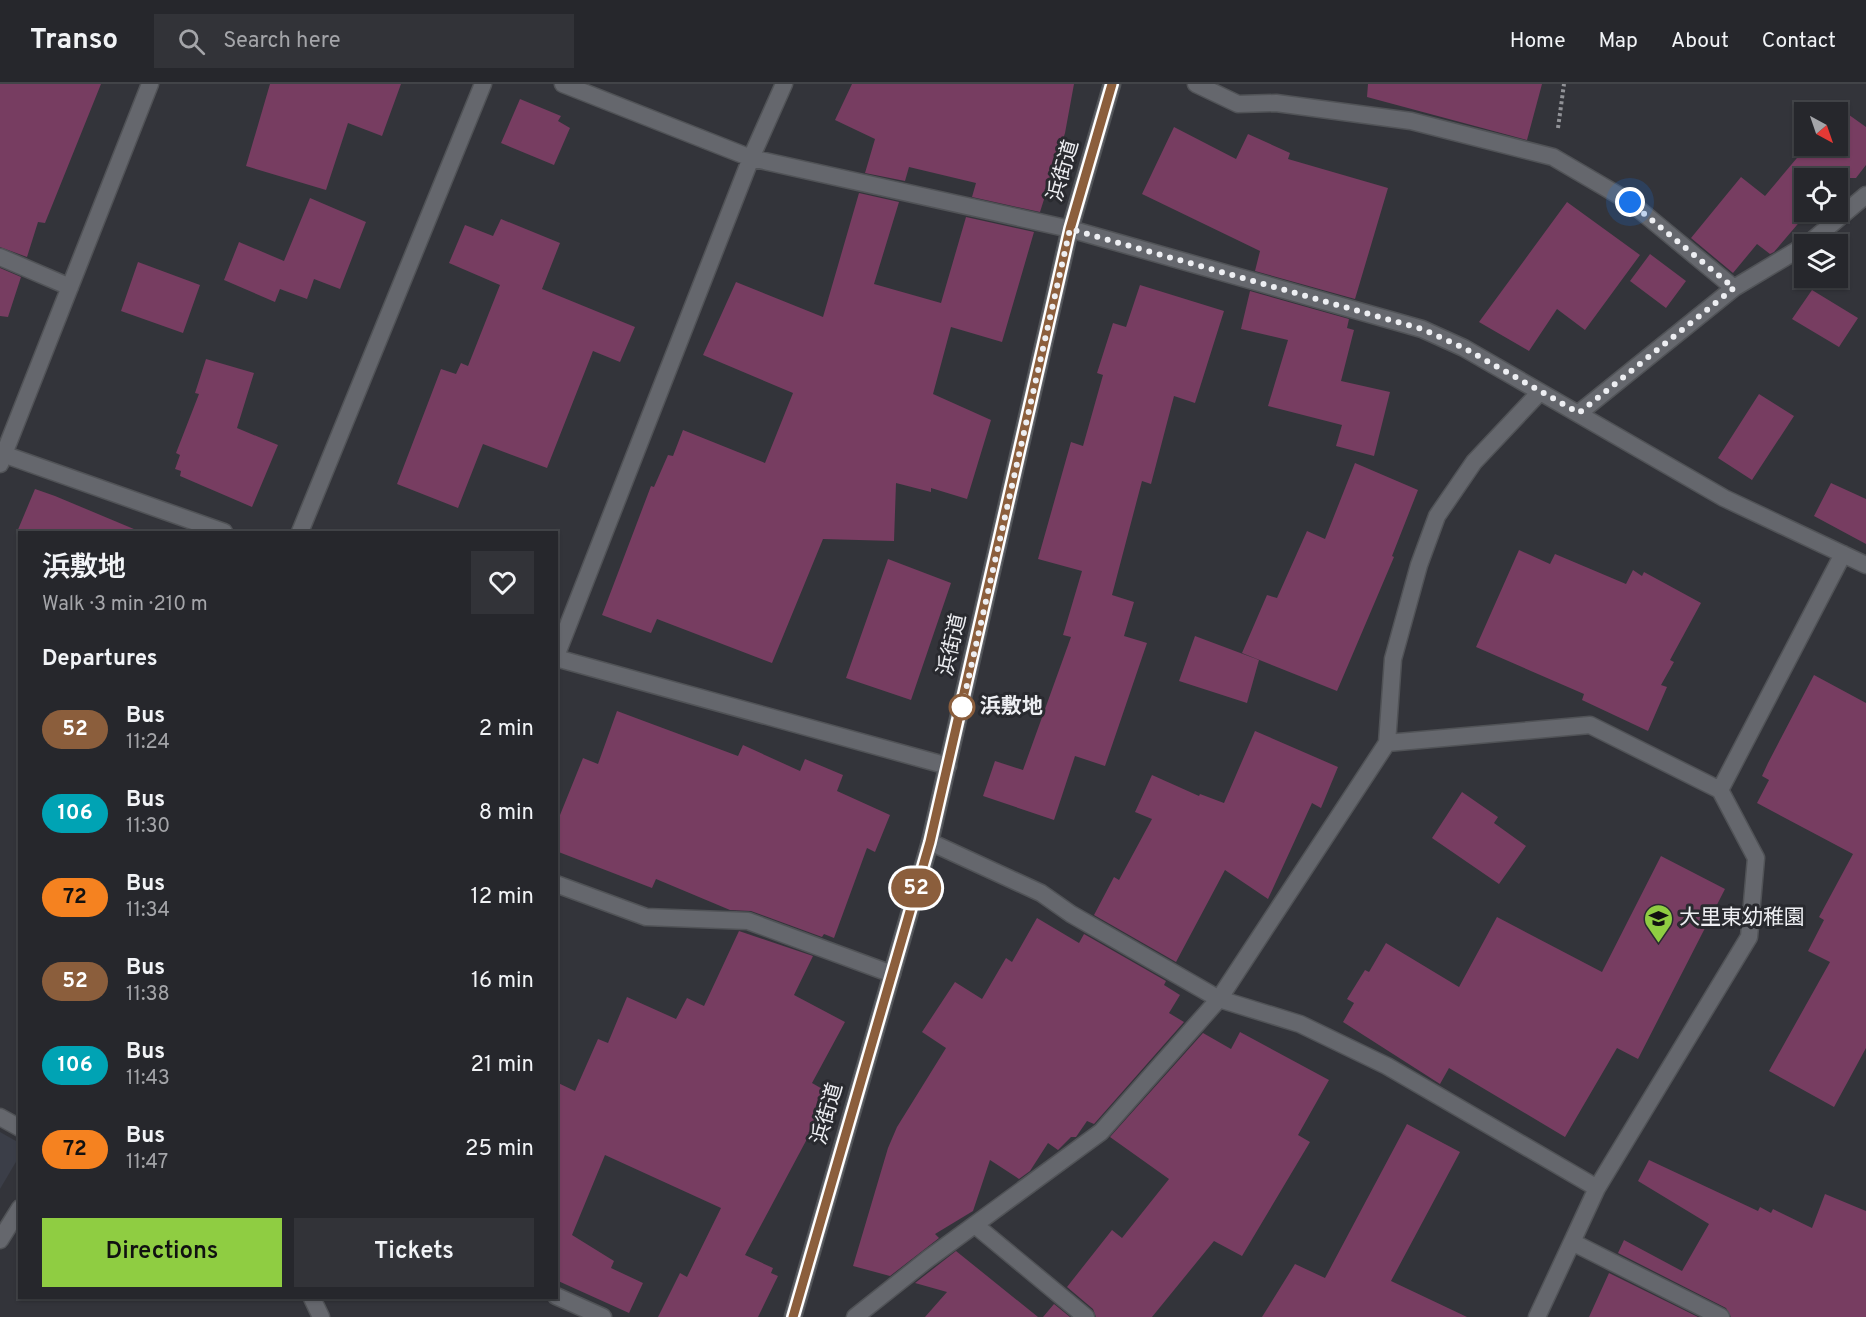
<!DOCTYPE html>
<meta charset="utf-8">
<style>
body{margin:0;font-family:Overpass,"Noto Sans JP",sans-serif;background:#323338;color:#f1f3f6;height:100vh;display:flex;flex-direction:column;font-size:22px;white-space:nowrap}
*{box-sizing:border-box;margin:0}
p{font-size:20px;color:#a4a5a9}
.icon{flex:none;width:33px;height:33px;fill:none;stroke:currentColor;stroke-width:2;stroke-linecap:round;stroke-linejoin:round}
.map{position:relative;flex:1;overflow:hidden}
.sheet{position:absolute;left:18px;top:447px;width:540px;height:768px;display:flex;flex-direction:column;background:#26272c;border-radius:0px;box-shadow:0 2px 4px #0004,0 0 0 2px #424448}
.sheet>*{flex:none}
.badge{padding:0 12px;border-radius:20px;font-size:21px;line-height:39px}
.needle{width:39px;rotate:140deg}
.tools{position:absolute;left:1794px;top:18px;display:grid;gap:12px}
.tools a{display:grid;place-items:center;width:54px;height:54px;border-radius:0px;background:#26272c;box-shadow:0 2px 4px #0004,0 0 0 2px #424448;font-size:30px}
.you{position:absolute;width:30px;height:30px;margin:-15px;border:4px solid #fff;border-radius:50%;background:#1a73e8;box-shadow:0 0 0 9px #1a73e833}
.map>.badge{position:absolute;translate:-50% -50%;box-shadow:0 0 0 3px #fff}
h2{padding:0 24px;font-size:22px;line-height:54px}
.round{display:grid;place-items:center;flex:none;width:63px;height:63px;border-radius:0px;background:#323338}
.summary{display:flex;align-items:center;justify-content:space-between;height:102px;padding:0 24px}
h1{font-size:28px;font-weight:600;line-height:45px}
.button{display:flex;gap:12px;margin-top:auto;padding:12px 24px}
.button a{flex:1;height:69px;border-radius:0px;background:#8fcd42;color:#111;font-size:24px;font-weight:600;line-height:69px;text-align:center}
.button a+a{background:#323338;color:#f1f3f6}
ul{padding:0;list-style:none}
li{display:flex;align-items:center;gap:18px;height:84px;padding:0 24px}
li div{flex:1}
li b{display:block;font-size:22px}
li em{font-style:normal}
li .badge{min-width:66px;font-weight:700;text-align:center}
header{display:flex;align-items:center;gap:36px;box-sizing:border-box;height:84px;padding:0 30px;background:#26272c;border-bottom:2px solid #424448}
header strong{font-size:28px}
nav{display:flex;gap:33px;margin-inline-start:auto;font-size:21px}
.search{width:420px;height:54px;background:#323338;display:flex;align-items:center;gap:15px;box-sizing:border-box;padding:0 21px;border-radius:0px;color:#a4a5a9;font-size:22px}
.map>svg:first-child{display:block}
.built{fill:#3b3e48}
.building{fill:#773d61}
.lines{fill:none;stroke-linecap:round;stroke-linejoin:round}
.minor-casing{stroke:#515357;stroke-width:19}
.tertiary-casing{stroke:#515357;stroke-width:19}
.path{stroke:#929398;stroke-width:4;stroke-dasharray:3 3;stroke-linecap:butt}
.minor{stroke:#65676d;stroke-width:16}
.tertiary{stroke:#65676d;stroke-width:16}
.line-casing{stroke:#fff;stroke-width:14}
.line{stroke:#8b5e3c;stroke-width:9}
.walk{stroke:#edeef2;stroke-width:6;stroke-dasharray:0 10.8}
.stop-dot{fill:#fff;stroke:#8b5e3c;stroke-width:3}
.labels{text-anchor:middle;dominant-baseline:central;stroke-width:6;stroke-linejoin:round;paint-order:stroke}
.street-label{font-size:21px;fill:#edeef2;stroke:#292a2f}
.stop-label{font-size:21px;font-weight:bold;fill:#edeef2;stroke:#292a2f;text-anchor:start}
.poi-label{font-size:21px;fill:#edeef2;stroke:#292a2f;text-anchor:start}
</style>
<header>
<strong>Transo</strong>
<div class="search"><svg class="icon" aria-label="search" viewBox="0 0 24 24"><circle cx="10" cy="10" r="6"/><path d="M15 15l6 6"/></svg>Search here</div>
<nav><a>Home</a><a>Map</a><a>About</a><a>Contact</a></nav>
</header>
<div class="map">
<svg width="1866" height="1233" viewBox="0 0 1866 1233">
<rect width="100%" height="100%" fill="#33343a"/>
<path class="built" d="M 0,1048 L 16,1057 L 20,1071 L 0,1105 Z"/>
<path class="building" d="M 0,0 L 101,0 L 45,139 L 38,138 L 27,173 L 0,163 Z
M 270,0 L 401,0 L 382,52 L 348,39 L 326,106 L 246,82 Z
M 852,0 L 1074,0 L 1065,49 L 1040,128 L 972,113 L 976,99 L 909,83 L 905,97 L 865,89 L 875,55 L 835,36 Z
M 1368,0 L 1542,0 L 1527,56 L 1367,13 Z
M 520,15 L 561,32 L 558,37 L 570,44 L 554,81 L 501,59 Z
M 1838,23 L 1866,43 L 1866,81 L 1856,94 L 1804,94 L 1804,128 L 1808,128 L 1774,168 L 1770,170 L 1757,160 L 1733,189 L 1691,154 L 1741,93 L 1765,112 L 1807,62 L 1838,62 L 1838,28 L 1834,28 Z
M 1174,43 L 1236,75 L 1248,50 L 1290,69 L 1288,75 L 1388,104 L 1355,215 L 1255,187 L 1260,167 L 1142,110 Z
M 859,109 L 899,118 L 874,200 L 941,219 L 966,133 L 1034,148 L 1002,258 L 951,243 L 933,310 L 991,336 L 967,415 L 931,404 L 931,408 L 896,399 L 894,457 L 823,455 L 772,579 L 657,535 L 651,549 L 602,531 L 651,402 L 654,403 L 668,371 L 673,372 L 683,346 L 765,379 L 793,309 L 703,271 L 736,198 L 823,233 Z
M 310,114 L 366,138 L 340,205 L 314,195 L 307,215 L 280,205 L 275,218 L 224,196 L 239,158 L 284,177 Z
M 1567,118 L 1640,171 L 1585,246 L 1557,225 L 1529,267 L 1479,238 Z
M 501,135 L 560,159 L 542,205 L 635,243 L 620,278 L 593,267 L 547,384 L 483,360 L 458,424 L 397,400 L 441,285 L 456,290 L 461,279 L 468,282 L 500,201 L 449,179 L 465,141 L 493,152 Z
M 1650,170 L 1686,197 L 1666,224 L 1630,197 Z
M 138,178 L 200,201 L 183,249 L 121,227 Z
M 0,184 L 21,193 L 8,233 L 0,232 Z
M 1140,201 L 1224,227 L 1195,319 L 1174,312 L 1151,400 L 1142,397 L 1112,511 L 1134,518 L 1124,552 L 1147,559 L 1105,682 L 1075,672 L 1054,736 L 983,712 L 995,677 L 1023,686 L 1071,553 L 1063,551 L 1082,487 L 1038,475 L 1071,358 L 1083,362 L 1103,291 L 1097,289 L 1113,239 L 1126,243 Z
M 1812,206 L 1858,234 L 1839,263 L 1792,235 Z
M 1250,207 L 1349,235 L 1347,244 L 1354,246 L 1341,297 L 1390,308 L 1374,372 L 1336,362 L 1342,341 L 1268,322 L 1288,256 L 1241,245 Z
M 206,275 L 254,289 L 237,344 L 278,361 L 252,423 L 180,392 L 181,387 L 175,385 L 180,371 L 176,369 L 199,310 L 195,309 Z
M 1759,310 L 1794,332 L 1752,396 L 1718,374 Z
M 1355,379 L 1418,406 L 1392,472 L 1394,473 L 1337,607 L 1242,569 L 1267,511 L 1277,514 L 1307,447 L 1325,455 Z
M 1831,399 L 1866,415 L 1866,460 L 1814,432 Z
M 35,405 L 55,412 L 141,448 L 17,448 Z
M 1519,466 L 1550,480 L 1555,470 L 1626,500 L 1633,486 L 1642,492 L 1644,488 L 1701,519 L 1670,576 L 1674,578 L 1661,601 L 1667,603 L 1648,647 L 1582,616 L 1584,610 L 1476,563 Z
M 888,475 L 951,499 L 911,616 L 846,594 Z
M 1195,552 L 1259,576 L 1247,619 L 1179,597 Z
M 1814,591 L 1866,619 L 1866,964 L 1834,1023 L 1769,987 L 1830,878 L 1808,867 L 1824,836 L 1819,833 L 1853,770 L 1757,719 L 1769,696 L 1762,692 L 1768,679 Z
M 617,627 L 738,672 L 743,661 L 800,687 L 805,675 L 843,691 L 837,707 L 890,731 L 875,768 L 867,764 L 834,854 L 824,850 L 822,853 L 751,827 L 730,826 L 656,795 L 652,804 L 556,767 L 556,741 L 583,674 L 598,680 Z
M 1255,647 L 1338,683 L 1321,724 L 1312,719 L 1268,815 L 1225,786 L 1176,878 L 1094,831 L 1114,793 L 1119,796 L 1152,735 L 1135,728 L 1152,691 L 1199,712 L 1200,710 L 1224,719 Z
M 1462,708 L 1498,733 L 1494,739 L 1526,762 L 1499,800 L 1432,754 Z
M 1661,772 L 1725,805 L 1638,975 L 1617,964 L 1565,1053 L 1449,984 L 1440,1000 L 1343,938 L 1354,919 L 1347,915 L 1365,886 L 1369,888 L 1386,859 L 1459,903 L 1497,833 L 1602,888 Z
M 1037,834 L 1079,859 L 1084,850 L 1166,897 L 1164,901 L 1180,911 L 1169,929 L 1184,938 L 1094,1040 L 1087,1037 L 1076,1053 L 1071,1053 L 1058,1066 L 1048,1059 L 1030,1087 L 1019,1095 L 990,1076 L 973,1127 L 935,1150 L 939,1154 L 890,1192 L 853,1182 L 888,1064 L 897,1043 L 946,964 L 922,948 L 955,898 L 982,915 L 1006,874 L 1012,878 Z
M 739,847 L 813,872 L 794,911 L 845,938 L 812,999 L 831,1010 L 745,1171 L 773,1184 L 771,1189 L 778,1192 L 758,1233 L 658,1233 L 680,1189 L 687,1193 L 721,1124 L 605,1071 L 572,1151 L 614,1177 L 611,1184 L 643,1199 L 629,1229 L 556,1196 L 556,998 L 575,1007 L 598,955 L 608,959 L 627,913 L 676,935 L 687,914 L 704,922 Z
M 1240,948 L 1329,996 L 1298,1051 L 1310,1058 L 1242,1172 L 1214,1157 L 1152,1233 L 1096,1233 L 1093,1225 L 1067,1203 L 1112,1146 L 1122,1154 L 1169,1095 L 1110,1053 L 1203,949 L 1231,965 Z
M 1407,1040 L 1460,1068 L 1391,1197 L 1467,1233 L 1262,1233 L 1295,1180 L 1325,1194 Z
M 1649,1076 L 1758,1127 L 1760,1123 L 1771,1129 L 1773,1125 L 1812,1144 L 1825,1110 L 1866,1127 L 1866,1233 L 1731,1233 L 1726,1224 L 1618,1169 L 1624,1156 L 1682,1187 L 1709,1140 L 1638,1097 Z
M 956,1167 L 1038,1233 L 925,1233 L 947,1208 L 915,1199 Z
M 1609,1189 L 1698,1233 L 1589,1233 Z
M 1054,1220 L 1070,1233 L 1043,1233 Z"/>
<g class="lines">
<defs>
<path id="minor" d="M 563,0 L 751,74 L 1070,145 L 1422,245 L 1464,264 L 1724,414 L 1866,481
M 1196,0 L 1238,20 L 1276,19 L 1411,37 L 1553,73 L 1630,118 L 1734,204
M 1808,160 L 1866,111
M 0,173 L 70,203
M 1579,329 L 1734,204 L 1804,162
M 0,369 L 224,448
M 0,380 L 150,0
M 300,448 L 483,0
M 556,572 L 751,74 L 784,0
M 556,574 L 948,682
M 1387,659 L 1590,641 L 1720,706
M 930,758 L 1041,809 L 1071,830 L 1219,915 L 1300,940 L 1387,982 L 1597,1104
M 556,800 L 646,833 L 748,837 L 892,890
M 0,1033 L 20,1044
M 975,1141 L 1086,1233
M 0,1156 L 20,1124
M 556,1212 L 603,1233
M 312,1214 L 321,1233
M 855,1233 L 928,1175 L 1101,1048 L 1219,915 L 1387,659 L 1393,575 L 1419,481 L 1437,432 L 1474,378 L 1539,309
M 1537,1233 L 1572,1158
M 1721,1233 L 1572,1158 L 1597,1104 L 1749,853 L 1756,774 L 1720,706 L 1843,470"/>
<path id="tertiary" d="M 793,1233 L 930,758 L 1070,145 L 1112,0"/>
</defs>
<use href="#minor" class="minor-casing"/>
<use href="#tertiary" class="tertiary-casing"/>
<path class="path" d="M 1558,44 L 1564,0"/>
<use href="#minor" class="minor"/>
<use href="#tertiary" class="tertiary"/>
</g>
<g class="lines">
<defs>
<path id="line" d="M 793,1233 L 930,758 L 1070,145 L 1112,0"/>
</defs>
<use href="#line" class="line-casing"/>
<use href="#line" class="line"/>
<path class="walk" d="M 962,623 L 1070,145 L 1422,245 L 1464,264 L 1579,329 L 1734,204 L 1630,118"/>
</g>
<defs>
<symbol id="school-pin" viewBox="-11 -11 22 30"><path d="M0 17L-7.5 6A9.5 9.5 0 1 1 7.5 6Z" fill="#8fcd42" stroke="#292a2f"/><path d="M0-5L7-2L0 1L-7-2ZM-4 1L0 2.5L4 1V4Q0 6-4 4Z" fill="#111"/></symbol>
</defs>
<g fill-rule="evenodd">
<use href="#school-pin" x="1642" y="818" width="33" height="45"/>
</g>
<circle class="stop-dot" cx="962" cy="623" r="12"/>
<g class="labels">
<g class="street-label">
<text transform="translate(1064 87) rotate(-74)">浜街道</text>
<text transform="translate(953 561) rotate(-77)">浜街道</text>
<text transform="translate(828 1030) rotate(-74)">浜街道</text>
</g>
<g class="stop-label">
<text x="980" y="623">浜敷地</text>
</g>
<g class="poi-label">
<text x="1679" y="834">大里東幼稚園</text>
</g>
</g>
</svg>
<div class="tools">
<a><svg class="needle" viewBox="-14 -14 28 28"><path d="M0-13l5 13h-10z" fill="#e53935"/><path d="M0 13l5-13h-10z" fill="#a4a5a9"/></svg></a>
<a><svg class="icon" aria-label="locate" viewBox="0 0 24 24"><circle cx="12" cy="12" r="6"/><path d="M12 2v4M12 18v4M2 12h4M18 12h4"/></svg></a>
<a><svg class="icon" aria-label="layers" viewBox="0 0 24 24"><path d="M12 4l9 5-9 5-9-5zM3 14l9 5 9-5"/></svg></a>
</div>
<div class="you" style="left:1630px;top:118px"></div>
<b class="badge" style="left:916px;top:804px;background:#8b5e3c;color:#fff">52</b>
<section class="sheet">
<div class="summary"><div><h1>浜敷地</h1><p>Walk · 3 min · 210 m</p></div><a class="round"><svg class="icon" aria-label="heart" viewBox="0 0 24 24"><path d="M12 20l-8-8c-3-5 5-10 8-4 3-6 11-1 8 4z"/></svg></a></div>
<h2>Departures</h2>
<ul>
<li><span class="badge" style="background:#8b5e3c;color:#fff">52</span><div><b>Bus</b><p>11:24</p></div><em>2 min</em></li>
<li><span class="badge" style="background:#00a3b4;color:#fff">106</span><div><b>Bus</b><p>11:30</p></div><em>8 min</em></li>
<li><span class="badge" style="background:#f58220;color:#111">72</span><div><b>Bus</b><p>11:34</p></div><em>12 min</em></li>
<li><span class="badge" style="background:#8b5e3c;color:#fff">52</span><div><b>Bus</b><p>11:38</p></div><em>16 min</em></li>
<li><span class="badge" style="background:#00a3b4;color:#fff">106</span><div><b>Bus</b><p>11:43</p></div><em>21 min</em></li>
<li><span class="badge" style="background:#f58220;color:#111">72</span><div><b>Bus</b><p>11:47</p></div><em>25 min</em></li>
</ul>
<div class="button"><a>Directions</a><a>Tickets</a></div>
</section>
</div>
